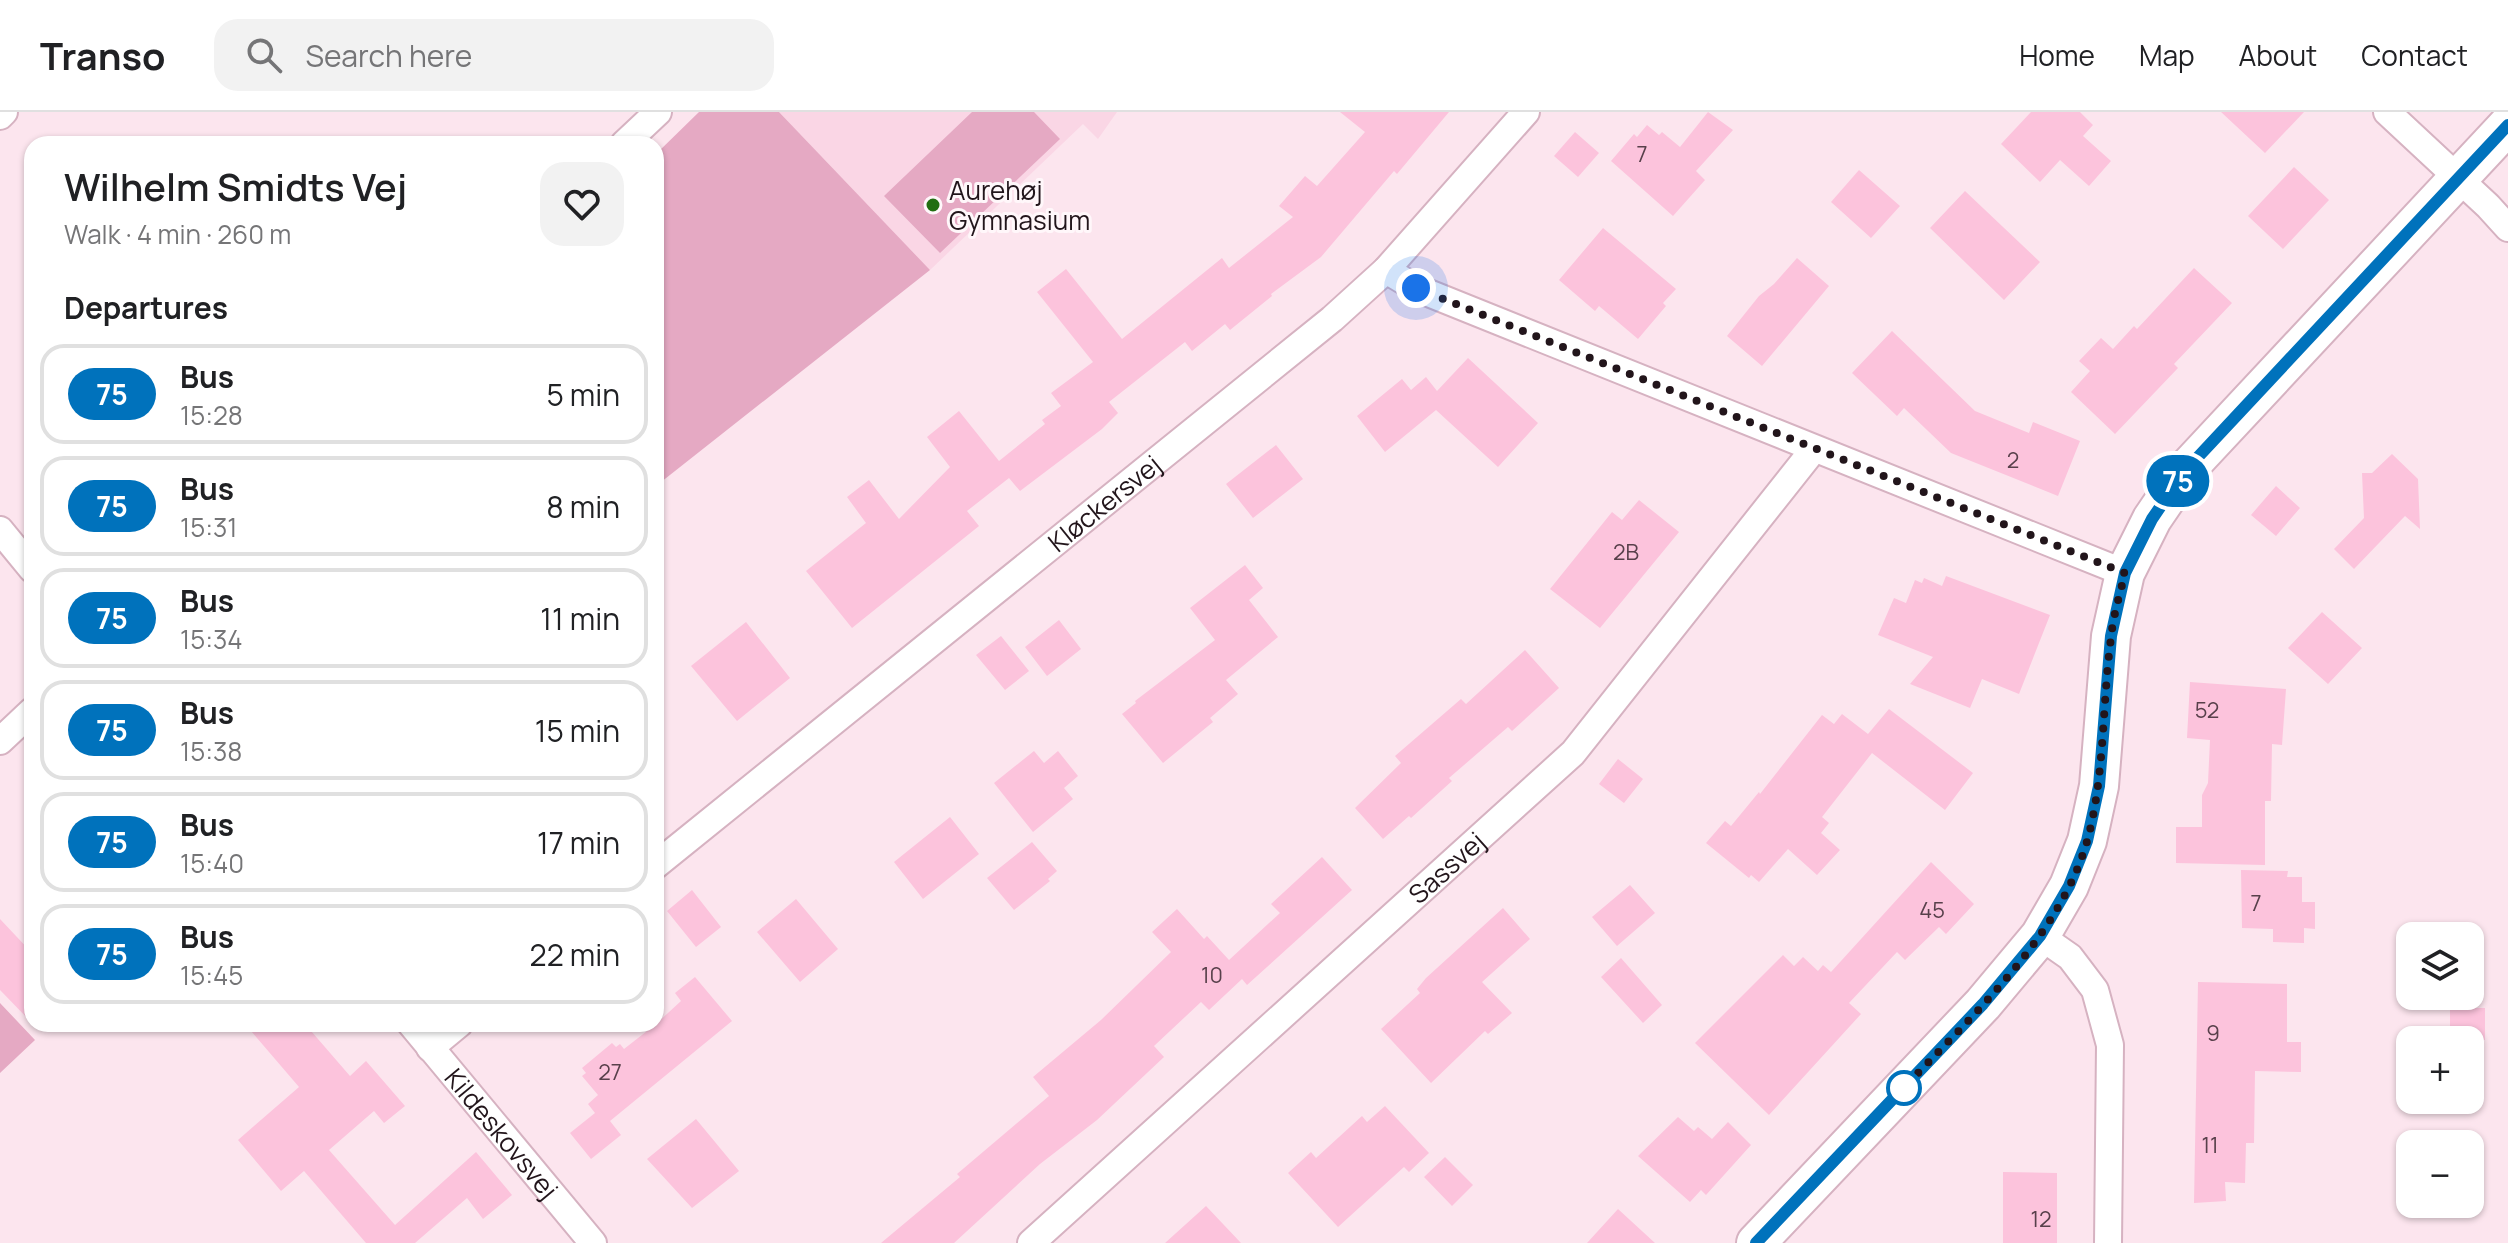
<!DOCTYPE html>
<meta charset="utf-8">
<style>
body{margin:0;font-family:Manrope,sans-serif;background:#f2f2f2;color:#202124;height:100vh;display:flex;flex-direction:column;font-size:30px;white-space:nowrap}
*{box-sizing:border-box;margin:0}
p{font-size:26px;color:#757577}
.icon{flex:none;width:44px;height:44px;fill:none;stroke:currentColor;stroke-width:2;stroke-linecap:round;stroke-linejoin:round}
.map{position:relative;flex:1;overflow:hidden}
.details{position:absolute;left:24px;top:24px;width:640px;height:896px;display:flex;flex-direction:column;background:#fff;border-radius:24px;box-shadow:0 2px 6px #0004}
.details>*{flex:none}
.badge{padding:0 16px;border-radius:26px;font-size:28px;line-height:52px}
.fabs{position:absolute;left:2396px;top:810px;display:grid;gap:16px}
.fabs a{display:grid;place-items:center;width:88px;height:88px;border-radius:16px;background:#fff;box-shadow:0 2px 6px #0004;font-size:40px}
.you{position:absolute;width:40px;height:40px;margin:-20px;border:6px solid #fff;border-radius:50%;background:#1a73e8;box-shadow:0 0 0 12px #1a73e833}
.map>.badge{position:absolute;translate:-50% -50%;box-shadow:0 0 0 4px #fff}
h2{padding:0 40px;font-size:30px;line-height:72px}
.round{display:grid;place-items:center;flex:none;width:84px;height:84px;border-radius:24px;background:#f2f2f2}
.summary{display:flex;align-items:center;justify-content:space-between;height:136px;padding:0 40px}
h1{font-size:38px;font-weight:600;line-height:60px}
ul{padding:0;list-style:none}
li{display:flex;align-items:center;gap:24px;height:100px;margin:0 16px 12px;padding:0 24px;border:4px solid #e0e0e0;border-radius:24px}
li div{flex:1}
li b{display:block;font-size:30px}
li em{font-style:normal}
li .badge{min-width:88px;font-weight:700;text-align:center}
header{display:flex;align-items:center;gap:48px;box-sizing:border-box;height:112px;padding:0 40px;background:#fff;border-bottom:2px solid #e0e0e0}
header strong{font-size:38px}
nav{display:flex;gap:44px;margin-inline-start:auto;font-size:28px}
.search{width:560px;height:72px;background:#f2f2f2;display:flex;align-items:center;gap:20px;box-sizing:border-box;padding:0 28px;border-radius:24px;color:#757577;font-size:30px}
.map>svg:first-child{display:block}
.built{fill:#fad6e5}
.green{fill:#e5a9c3}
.building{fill:#fcc3dc}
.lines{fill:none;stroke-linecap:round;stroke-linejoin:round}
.street-casing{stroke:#d6b2c1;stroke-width:30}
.secondary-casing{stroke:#d6b2c1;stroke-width:42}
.street{stroke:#fff;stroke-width:26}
.secondary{stroke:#fff;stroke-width:38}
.line-casing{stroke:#fff;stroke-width:18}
.line{stroke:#0072bc;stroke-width:12}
.walk{stroke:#22151b;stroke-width:8;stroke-dasharray:0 14.4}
.poi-dot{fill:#216e11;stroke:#fff7fa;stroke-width:3}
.stop-dot{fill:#fff;stroke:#0072bc;stroke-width:4}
.labels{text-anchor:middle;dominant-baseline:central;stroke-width:6;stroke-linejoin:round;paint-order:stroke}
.number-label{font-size:22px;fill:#58404b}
.poi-label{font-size:26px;fill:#22151b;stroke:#fff7fa;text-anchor:start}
.street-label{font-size:26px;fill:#22151b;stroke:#fff7fa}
</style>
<header>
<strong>Transo</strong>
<div class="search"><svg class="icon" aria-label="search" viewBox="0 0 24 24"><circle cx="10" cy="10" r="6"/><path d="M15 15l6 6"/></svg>Search here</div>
<nav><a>Home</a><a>Map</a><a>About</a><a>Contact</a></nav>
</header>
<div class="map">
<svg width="2508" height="1131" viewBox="0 0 2508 1131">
<rect width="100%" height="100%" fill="#fce5ee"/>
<path class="built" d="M 779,0 L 1117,0 L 1098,27 L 1083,12 L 930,158 Z"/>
<path class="green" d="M 699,0 L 779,0 L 930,158 L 656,374 L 656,42 Z
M 972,0 L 1034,0 L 1060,27 L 940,141 L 884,84 Z
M 0,891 L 35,928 L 0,961 Z"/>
<path class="building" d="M 1340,0 L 1449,0 L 1397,62 L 1394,59 L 1321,145 L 1271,182 L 1272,184 L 1230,218 L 1225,212 L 1192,239 L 1185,230 L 1109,290 L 1118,301 L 1102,317 L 1020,379 L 1009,366 L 967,399 L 979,414 L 852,516 L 806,459 L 866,411 L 847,385 L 869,368 L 899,407 L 950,355 L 927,325 L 959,299 L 999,349 L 1045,312 L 1042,308 L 1061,294 L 1051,281 L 1093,250 L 1037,180 L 1066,157 L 1122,227 L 1222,146 L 1229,156 L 1293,105 L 1279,94 L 1305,64 L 1317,74 L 1365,20 Z
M 1708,0 L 1733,18 L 1696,59 L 1705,68 L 1673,104 L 1611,49 L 1634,22 L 1637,25 L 1647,13 L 1659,23 L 1662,20 L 1680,35 Z
M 2031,0 L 2080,0 L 2093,13 L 2083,24 L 2111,49 L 2089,74 L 2060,48 L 2040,70 L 2001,32 Z
M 2221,0 L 2304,0 L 2265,41 Z
M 1575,20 L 1599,41 L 1578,65 L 1554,44 Z
M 2294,55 L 2329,88 L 2283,137 L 2248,104 Z
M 1859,58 L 1900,94 L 1871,126 L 1831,90 Z
M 1965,79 L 2040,150 L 2004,188 L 1930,116 Z
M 1603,116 L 1676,177 L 1663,191 L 1666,194 L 1638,227 L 1599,194 L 1595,199 L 1559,168 Z
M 1797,146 L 1829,174 L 1762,254 L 1727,224 L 1759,184 L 1774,172 Z
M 2194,156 L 2232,191 L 2174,252 L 2178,256 L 2115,322 L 2071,280 L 2090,259 L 2079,249 L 2101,226 L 2113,237 L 2134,214 L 2137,217 Z
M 1892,219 L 1975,299 L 2029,321 L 2033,310 L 2080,329 L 2058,384 L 1951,341 L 1904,296 L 1897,304 L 1852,261 Z
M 1468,246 L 1538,311 L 1498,355 L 1436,298 L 1385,340 L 1357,304 L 1402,267 L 1411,278 L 1426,265 L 1437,279 Z
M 1276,333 L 1303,367 L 1253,406 L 1226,372 Z
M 2392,342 L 2418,367 L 2420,417 L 2405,404 L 2354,457 L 2334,437 L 2364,406 L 2362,361 L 2372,361 Z
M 2276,374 L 2300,396 L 2276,424 L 2251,403 Z
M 1639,388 L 1679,420 L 1600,516 L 1550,477 L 1612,400 L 1622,408 Z
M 1245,453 L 1263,476 L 1249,488 L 1278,525 L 1226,568 L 1238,582 L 1210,606 L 1213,610 L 1163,651 L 1122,602 L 1136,591 L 1135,589 L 1215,528 L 1190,496 Z
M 1946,464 L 2050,503 L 2019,582 L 1982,567 L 1970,596 L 1910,572 L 1933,545 L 1878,523 L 1894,486 L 1906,491 L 1915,468 L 1922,471 L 1924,466 L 1942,474 Z
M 2322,500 L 2362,536 L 2328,572 L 2288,536 Z
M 1059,508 L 1081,537 L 1047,564 L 1025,535 Z
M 746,510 L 790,566 L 737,609 L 691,554 Z
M 1001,524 L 1029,559 L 1005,578 L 976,543 Z
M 1525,538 L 1559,576 L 1512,619 L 1508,615 L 1449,666 L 1452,669 L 1411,706 L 1409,704 L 1383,727 L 1355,696 L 1401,651 L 1395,644 L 1461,587 L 1466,592 Z
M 2190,570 L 2286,577 L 2282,633 L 2272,632 L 2271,689 L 2265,689 L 2265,753 L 2176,751 L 2176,715 L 2202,715 L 2202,683 L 2208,671 L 2210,628 L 2187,626 Z
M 1889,597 L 1973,661 L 1945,698 L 1872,641 L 1822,705 L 1829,711 L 1821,721 L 1840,738 L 1817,763 L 1788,737 L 1759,770 L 1751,763 L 1749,766 L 1706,731 L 1725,709 L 1731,714 L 1759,680 L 1760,682 L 1822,603 L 1834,612 L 1842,602 L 1868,622 Z
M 1034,639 L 1044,651 L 1058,639 L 1078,664 L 1064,676 L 1073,687 L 1033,720 L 994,671 Z
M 1618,647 L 1643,667 L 1624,691 L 1599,672 Z
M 950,705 L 979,742 L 923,787 L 894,750 Z
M 1032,730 L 1057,759 L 1048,767 L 1050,769 L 1014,798 L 987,766 Z
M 1322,745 L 1352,778 L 1247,873 L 1242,867 L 1209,898 L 1201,890 L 1154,934 L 1164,945 L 1097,1008 L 1040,1052 L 954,1131 L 881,1131 L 960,1065 L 957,1062 L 1049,984 L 1033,965 L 1101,908 L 1171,840 L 1152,820 L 1177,797 L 1204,827 L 1207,824 L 1229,848 L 1280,801 L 1271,792 Z
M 1931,750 L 1974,792 L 1946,822 L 1939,815 L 1905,848 L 1897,840 L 1849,891 L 1861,902 L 1769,1003 L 1695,931 L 1783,843 L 1794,854 L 1803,845 L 1818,859 L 1823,853 L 1831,860 Z
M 2241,758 L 2288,759 L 2287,765 L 2302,765 L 2302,790 L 2315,790 L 2315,817 L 2304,816 L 2304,831 L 2273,830 L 2273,817 L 2242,816 Z
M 1630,773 L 1655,801 L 1617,834 L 1592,805 Z
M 692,778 L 721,815 L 696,835 L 667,799 Z
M 796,787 L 838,837 L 800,870 L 757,820 Z
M 1503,796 L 1530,827 L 1482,870 L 1512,901 L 1488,922 L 1485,919 L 1431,971 L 1381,917 L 1420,881 L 1417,877 L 1426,866 Z
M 0,807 L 32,841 L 32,911 L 0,878 Z
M 1621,846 L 1662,893 L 1643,911 L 1601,865 Z
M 695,865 L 732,909 L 610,1009 L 621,1023 L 591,1047 L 570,1021 L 595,1001 L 588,992 L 598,983 L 582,964 L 586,961 L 582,956 L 612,931 L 616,935 L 620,932 L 624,937 L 656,912 L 681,889 L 675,881 Z
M 2198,870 L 2287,872 L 2287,930 L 2301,930 L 2301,960 L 2255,959 L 2254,1031 L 2246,1031 L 2245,1071 L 2225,1070 L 2226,1089 L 2194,1091 Z
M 2450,896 L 2485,896 L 2485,928 L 2450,928 Z
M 245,912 L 305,912 L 350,964 L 366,949 L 405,994 L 384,1011 L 374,999 L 329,1038 L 395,1113 L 476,1040 L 512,1083 L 483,1107 L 467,1086 L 415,1131 L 366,1131 L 304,1059 L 281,1079 L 238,1028 L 299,975 Z
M 1385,994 L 1429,1041 L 1409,1060 L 1404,1055 L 1338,1115 L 1288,1061 L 1311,1040 L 1316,1046 L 1362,1004 L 1367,1010 Z
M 1678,1005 L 1694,1019 L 1698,1015 L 1712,1027 L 1728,1010 L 1751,1033 L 1706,1083 L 1701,1078 L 1690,1090 L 1638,1044 Z
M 696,1007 L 739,1059 L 692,1096 L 647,1047 Z
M 1445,1045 L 1473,1073 L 1452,1094 L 1424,1065 Z
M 2003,1060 L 2057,1061 L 2057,1131 L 2003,1131 Z
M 1206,1094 L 1241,1131 L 1165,1131 Z
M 1618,1097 L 1655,1131 L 1587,1131 Z"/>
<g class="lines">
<defs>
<g id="street">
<path d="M 2387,0 L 2488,94 L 2508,116"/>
<path d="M 0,4 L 4,0"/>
<path d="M 624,32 L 658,0"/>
<path d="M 1386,158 L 1416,176 L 2125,461"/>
<path d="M 0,418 L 32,457"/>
<path d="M 0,629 L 32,599"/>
<path id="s1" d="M 656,753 L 1332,207 L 1386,158 L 1526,0"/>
<path d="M 2040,824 L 2070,845 L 2095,878 L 2110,933 L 2108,1131"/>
<path id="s2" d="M 411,912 L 593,1131"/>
<path d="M 430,936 L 459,912"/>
<path id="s3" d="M 1031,1131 L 1573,641 L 1814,337"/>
</g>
<path id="secondary" d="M 1756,1131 L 1983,892 L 2040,824 L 2069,774 L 2087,729 L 2099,674 L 2111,524 L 2125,461 L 2152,407 L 2184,360 L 2508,13"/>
</defs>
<use href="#street" class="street-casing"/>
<use href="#secondary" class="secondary-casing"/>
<use href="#street" class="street"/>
<use href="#secondary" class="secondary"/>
</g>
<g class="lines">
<defs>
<path id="line" d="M 1756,1131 L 1983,892 L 2040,824 L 2069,774 L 2087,729 L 2099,674 L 2111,524 L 2125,461 L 2152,407 L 2184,360 L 2508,13"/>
</defs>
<use href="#line" class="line-casing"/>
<use href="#line" class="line"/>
<path class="walk" d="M 1416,176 L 2125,461 C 2120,482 2113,504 2111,526 C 2102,593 2105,661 2088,726 C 2061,825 1969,906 1901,979 L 1904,976"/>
</g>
<circle class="poi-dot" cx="933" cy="93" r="8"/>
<circle class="stop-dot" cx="1904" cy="976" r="16"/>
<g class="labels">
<g class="number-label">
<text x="1642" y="42">7</text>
<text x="2013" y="348">2</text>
<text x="1626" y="440">2B</text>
<text x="2207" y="598">52</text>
<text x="2256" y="791">7</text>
<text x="1932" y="798">45</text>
<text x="1212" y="863">10</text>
<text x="2213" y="921">9</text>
<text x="610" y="960">27</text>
<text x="2210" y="1033">11</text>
<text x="2041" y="1107">12</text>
</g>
<g class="poi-label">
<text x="949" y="78">Aurehøj<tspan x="949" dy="30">Gymnasium</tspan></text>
</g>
<g class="street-label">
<text stroke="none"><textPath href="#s1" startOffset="576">Kløckersvej</textPath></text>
<text stroke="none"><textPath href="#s3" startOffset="560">Sassvej</textPath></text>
<text stroke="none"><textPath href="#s2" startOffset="142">Kildeskovsvej</textPath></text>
</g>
</g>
</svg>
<div class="fabs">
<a><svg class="icon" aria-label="layers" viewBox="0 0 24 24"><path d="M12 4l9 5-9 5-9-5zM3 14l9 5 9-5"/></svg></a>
<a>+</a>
<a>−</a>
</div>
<div class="you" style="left:1416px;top:176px"></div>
<b class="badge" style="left:2178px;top:369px;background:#0072bc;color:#fff">75</b>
<section class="details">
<div class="summary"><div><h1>Wilhelm Smidts Vej</h1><p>Walk · 4 min · 260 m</p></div><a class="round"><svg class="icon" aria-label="heart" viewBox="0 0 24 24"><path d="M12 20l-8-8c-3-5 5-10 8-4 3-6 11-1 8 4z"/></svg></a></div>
<h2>Departures</h2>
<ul>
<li><span class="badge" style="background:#0072bc;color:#fff">75</span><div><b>Bus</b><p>15:28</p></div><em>5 min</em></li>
<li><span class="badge" style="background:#0072bc;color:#fff">75</span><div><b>Bus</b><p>15:31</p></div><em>8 min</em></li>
<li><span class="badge" style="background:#0072bc;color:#fff">75</span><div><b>Bus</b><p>15:34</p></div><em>11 min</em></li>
<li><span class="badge" style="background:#0072bc;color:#fff">75</span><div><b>Bus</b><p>15:38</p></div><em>15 min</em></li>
<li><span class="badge" style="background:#0072bc;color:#fff">75</span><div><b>Bus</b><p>15:40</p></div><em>17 min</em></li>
<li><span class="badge" style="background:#0072bc;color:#fff">75</span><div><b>Bus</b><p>15:45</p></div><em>22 min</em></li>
</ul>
</section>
</div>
